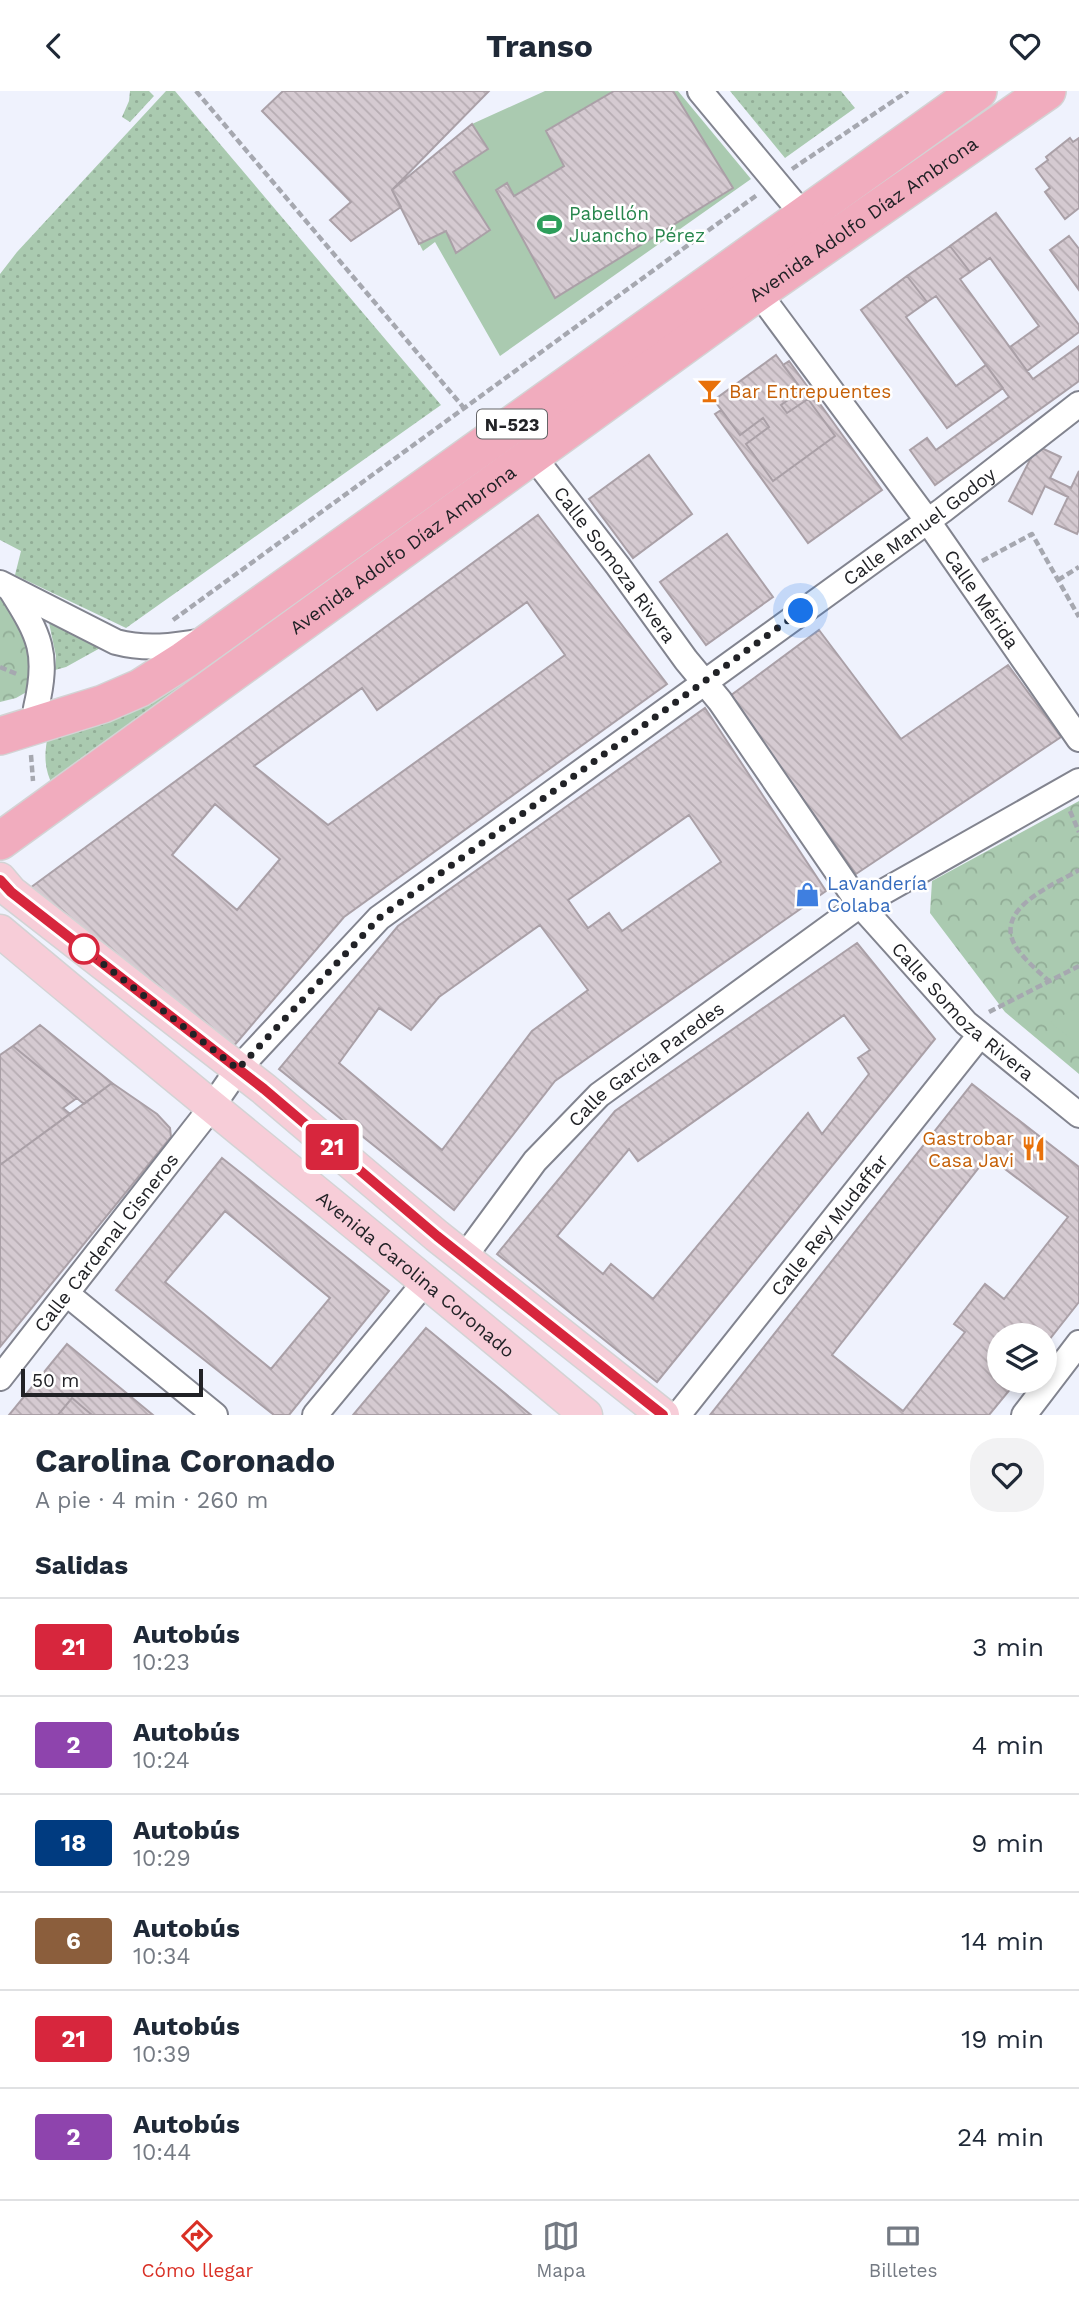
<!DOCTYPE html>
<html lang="es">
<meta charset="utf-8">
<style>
body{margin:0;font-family:"Work Sans",sans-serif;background:#f2f2f3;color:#1f2937;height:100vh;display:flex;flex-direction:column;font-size:26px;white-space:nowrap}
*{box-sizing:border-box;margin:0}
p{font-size:23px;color:#747a83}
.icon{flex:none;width:38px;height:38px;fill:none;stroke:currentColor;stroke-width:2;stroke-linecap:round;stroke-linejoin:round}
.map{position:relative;height:1324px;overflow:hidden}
.panel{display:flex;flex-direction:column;background:#fff;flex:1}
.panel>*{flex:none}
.badge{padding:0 14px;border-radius:5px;font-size:24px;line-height:46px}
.buttons{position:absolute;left:987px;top:1232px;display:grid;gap:14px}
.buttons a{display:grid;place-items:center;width:70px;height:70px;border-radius:50%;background:#fff;box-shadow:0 4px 10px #0003;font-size:35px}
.scale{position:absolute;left:21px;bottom:18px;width:182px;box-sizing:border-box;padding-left:7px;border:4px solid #212226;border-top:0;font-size:19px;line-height:24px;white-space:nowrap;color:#212226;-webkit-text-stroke:5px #fff;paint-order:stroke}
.you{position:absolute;width:35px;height:35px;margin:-18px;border:5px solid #fff;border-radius:50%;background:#1a73e8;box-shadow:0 0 0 10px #1a73e833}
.map>.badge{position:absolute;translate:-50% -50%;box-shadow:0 0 0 4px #fff}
h2{padding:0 35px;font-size:26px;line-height:63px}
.round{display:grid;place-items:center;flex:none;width:74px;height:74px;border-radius:28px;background:#f2f2f3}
.overview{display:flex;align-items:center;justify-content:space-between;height:119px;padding:0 35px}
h1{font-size:33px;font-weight:700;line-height:52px}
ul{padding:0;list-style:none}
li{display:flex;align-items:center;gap:21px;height:98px;padding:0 35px;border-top:2px solid #e0e1e3}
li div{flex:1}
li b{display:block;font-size:26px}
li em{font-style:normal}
li .badge{min-width:77px;font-weight:700;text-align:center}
header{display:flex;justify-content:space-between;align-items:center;height:91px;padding:0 35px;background:#fff;font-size:32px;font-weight:700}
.tabs{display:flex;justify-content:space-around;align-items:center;height:98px;border-top:2px solid #e0e1e3;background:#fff;font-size:19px;color:#747a83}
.tabs a{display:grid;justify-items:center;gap:4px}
.tabs .active{color:#d93025}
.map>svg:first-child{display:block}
.grass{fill:url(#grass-dots)}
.park{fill:url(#park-crowns)}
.garden{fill:#aacab0}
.building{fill:url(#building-back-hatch);stroke:#aaa0a7;stroke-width:2;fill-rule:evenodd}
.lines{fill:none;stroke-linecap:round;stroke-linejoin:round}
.minor-casing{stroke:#82848f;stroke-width:28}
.major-casing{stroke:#d3d3d4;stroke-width:35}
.highway-casing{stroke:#d3d3d4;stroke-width:40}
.path{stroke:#a6a8b0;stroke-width:4.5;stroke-dasharray:7 3.5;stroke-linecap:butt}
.minor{stroke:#fff;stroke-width:24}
.major{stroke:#f7cdd8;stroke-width:32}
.highway{stroke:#f1acbe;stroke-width:37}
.line-casing{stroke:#fff;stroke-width:16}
.line{stroke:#d7263d;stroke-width:10}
.walk{stroke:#212226;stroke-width:7;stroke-dasharray:0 12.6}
.stop-dot{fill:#fff;stroke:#d7263d;stroke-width:3.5}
.labels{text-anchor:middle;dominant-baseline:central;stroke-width:5;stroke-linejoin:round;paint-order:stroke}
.shield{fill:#fff;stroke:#646467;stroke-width:2}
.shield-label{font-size:18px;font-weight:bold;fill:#212226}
.leisure-label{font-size:19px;fill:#27864d;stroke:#fff;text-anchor:start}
.street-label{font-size:19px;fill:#212226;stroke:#fff}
.food-label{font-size:19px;fill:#c56008;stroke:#fff;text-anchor:start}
.shop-label{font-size:19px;fill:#366cbe;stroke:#fff;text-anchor:start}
</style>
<header><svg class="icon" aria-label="back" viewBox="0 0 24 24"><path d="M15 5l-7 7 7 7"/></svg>Transo<svg class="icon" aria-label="heart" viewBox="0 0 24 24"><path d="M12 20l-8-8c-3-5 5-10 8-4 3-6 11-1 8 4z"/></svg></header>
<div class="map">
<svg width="1079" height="1324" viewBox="0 0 1079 1324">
<defs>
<pattern id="grass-dots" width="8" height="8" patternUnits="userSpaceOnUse" patternTransform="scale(1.75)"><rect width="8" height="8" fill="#aacab0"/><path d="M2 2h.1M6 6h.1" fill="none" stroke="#92ad97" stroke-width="1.8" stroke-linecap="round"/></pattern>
<pattern id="park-crowns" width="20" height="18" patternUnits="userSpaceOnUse" patternTransform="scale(1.75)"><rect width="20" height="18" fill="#aacab0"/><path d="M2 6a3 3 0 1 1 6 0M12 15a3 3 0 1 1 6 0" fill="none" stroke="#92ad97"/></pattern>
<pattern id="building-back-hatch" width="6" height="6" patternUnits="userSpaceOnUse" patternTransform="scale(1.75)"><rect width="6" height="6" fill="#d5cad1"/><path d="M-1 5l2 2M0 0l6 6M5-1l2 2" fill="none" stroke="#b7adb3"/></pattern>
</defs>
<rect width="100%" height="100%" fill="#eff2fd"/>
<path class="grass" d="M 130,0 L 149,0 L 154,5 L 130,31 L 122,26 L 129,10 Z
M 166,0 L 175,0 L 441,314 L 126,537 L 15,484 L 21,460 L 0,449 L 0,183 L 17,161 Z
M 730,0 L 841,0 L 855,17 L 785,67 Z
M 669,253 L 53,695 C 44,678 44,663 48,644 L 635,261 Z
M 48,527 L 102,556 L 66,576 L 55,579 L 56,565 Z"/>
<path class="park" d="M 0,507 L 16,522 L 32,557 L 30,599 L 16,607 L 0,611 Z
M 1079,710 L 1079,983 L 1005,921 L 930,822 L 932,790 Z"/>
<path class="garden" d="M 545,0 L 678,0 L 751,88 L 500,265 L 435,151 L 423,160 L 392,99 L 472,33 Z
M 1079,916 L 1079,954 L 1050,931 Z"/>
<path class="building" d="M 283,0 L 489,0 L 392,99 L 401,116 L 351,150 L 330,129 L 351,111 L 262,20 Z
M 614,0 L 673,0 L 733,97 L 555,207 L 496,99 L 507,92 L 514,105 L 564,75 L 546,40 Z
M 472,33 L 488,58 L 453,81 L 490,139 L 456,162 L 446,140 L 419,153 L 392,99 Z
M 1070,47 L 1073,51 L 1079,47 L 1079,117 L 1065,128 L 1045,101 L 1050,97 L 1036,78 L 1048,69 L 1046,66 Z
M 996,122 L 1079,234 L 1079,241 L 1027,280 L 1010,256 L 1039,235 L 990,167 L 970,181 L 950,155 Z
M 1069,145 L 1079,158 L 1079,199 L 1050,159 Z
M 950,155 L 970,181 L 960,188 L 1033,288 L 1079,255 L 1079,290 L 935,394 L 910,359 L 927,347 L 936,359 L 1009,306 L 936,205 L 927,211 L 907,185 Z
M 907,185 L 927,211 L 906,226 L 956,295 L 986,274 L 1003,297 L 947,337 L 861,219 Z
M 776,264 L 802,299 L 781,314 L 787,322 L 808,308 L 835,345 L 773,390 L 746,353 L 769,336 L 763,327 L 740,344 L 714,309 Z
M 789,270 L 882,399 L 808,452 L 715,323 L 721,319 L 740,344 L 763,327 L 769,336 L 746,353 L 773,390 L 835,345 L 808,308 L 787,322 L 781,314 L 802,299 L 783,274 Z
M 1037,355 L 1061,366 L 1050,387 L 1071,397 L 1079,380 L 1079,438 L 1077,443 L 1055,433 L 1068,406 L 1045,395 L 1032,423 L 1009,410 Z
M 649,364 L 692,423 L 633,467 L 589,408 Z
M 538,424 L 667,593 L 344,826 L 232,957 L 30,797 ZM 527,511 L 565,564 L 328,734 L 254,675 L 362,597 L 377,619 ZM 215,713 L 280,768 L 237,819 L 172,764 Z
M 727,443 L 773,506 L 706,554 L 660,491 Z
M 819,539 L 901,648 L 1008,574 L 1061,646 L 856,783 L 730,605 Z
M 705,617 L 826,800 L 555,990 L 454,1119 L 279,978 L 398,835 ZM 689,724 L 721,771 L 622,840 L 609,822 L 588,837 L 568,809 ZM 540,834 L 588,899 L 532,940 L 442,1059 L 339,972 L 379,917 L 411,939 L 439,906 Z
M 857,852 L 935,948 L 657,1291 L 497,1163 L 615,1020 ZM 844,924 L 870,959 L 858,967 L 869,983 L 822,1043 L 808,1022 L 653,1208 L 611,1173 L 603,1183 L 557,1145 L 629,1058 L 638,1070 Z
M 40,934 L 112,992 L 84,1013 L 13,955 Z
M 13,955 L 77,1007 L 63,1017 L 70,1023 L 0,1074 L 0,964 Z
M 112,992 L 157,1023 L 170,1037 L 171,1046 L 0,1256 L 0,1074 Z
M 972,993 L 1079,1076 L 1079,1211 L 1045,1254 L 1045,1244 L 999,1244 L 999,1290 L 1017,1290 L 989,1324 L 710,1324 ZM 988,1065 L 1068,1126 L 1004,1208 L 985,1193 L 954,1233 L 965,1241 L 903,1320 L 832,1264 Z
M 222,1067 L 389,1200 L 289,1324 L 274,1324 L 116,1199 ZM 225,1120 L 330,1207 L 271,1278 L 165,1191 Z
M 426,1237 L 531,1324 L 353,1324 Z
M 67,1253 L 153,1324 L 92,1324 L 72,1307 L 58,1324 L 9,1324 Z
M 72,1307 L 92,1324 L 58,1324 Z"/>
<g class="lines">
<defs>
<g id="minor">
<path d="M 700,0 L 804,125"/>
<path id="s1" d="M 758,201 L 927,429 L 1079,648"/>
<path id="s2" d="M 533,365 L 618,475 L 686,569 L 720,610 L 860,814 L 966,932 L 1079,1024"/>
<path d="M 0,492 L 116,551 C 146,559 174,555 204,550"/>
<path d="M 11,499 C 40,545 49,562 36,617"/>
<path id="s3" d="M 465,1165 L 535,1070 L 599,1004 L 860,814 L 1079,690"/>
<path d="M 67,1203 L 215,1324"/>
<path id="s4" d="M 0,1287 L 211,1017 L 238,978 L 379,827 L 943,419 L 1079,313"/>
<path d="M 315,1324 L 426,1190"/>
<path id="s5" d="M 678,1324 L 980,944"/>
<path d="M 1024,1324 L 1079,1252"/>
</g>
<g id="major">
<path d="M 0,788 L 11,801 L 264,998 L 437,1145 L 663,1324"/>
<path id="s6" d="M 0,840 C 194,1003 392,1161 586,1324"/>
</g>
<g id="highway">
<path d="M 0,645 L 103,613 L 140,597 L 184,569 L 978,0"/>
<path id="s7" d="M 0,750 L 758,201 L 1047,0"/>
</g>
</defs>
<use href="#minor" class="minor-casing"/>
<use href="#major" class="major-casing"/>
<use href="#highway" class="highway-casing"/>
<path class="path" d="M 196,0 L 464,317
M 792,78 L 908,0
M 982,470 L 1032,443 L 1079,526
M 1058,489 L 1079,476
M 173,529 L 757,104
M 0,576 L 19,584
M 31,664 L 33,690
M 1070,720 L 1079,741
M 1050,891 C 1039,881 1027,871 1018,859 C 989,819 1052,795 1079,779
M 989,921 L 1079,875"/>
<use href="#minor" class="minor"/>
<use href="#major" class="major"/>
<use href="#highway" class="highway"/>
</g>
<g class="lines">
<defs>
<path id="line" d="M 0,789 L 11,801 L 264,998 L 437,1145 L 663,1324"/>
</defs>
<use href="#line" class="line-casing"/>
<use href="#line" class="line"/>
<path class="walk" d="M 84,858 L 238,978 L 379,827 L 801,520"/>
</g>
<defs>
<symbol id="stadium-bare" viewBox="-9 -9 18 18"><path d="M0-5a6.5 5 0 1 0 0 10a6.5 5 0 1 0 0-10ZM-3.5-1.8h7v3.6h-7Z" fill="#2e9e5b" stroke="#fff" stroke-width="2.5" paint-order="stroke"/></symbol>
<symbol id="bar-bare" viewBox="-9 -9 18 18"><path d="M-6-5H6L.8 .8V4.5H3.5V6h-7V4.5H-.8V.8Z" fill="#e8710a" stroke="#fff" stroke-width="2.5" paint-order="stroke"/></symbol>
<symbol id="shop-bare" viewBox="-9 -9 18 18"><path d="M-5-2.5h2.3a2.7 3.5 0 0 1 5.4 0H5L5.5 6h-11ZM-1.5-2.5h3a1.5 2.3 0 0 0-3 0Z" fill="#3f7fe0" stroke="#fff" stroke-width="2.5" paint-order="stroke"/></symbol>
<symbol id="restaurant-bare" viewBox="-9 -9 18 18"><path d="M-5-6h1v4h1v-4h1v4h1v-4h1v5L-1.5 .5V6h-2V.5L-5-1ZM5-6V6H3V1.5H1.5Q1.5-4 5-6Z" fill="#e8710a" stroke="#fff" stroke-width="2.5" paint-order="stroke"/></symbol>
</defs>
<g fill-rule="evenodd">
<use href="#stadium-bare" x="532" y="116" width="35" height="35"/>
<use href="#bar-bare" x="692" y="282" width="35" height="35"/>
<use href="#shop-bare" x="790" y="786" width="35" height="35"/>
<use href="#restaurant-bare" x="1016" y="1040" width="35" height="35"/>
</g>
<circle class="stop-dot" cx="84" cy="858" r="14"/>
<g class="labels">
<rect class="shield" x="477" y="318.5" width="70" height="29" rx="5"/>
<g class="shield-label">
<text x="512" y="333">N-523</text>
</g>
<g class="leisure-label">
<text x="569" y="122">Pabellón<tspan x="569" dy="22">Juancho Pérez</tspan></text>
</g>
<g class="street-label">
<text stroke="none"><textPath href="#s7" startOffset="1064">Avenida Adolfo Díaz Ambrona</textPath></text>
<text stroke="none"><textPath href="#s4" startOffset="1264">Calle Manuel Godoy</textPath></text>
<text stroke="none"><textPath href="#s7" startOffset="497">Avenida Adolfo Díaz Ambrona</textPath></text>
<text stroke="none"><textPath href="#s2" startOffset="136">Calle Somoza Rivera</textPath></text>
<text stroke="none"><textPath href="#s1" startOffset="380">Calle Mérida</textPath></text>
<text stroke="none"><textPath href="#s2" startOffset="704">Calle Somoza Rivera</textPath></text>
<text stroke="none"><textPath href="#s3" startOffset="266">Calle García Paredes</textPath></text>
<text stroke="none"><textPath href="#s5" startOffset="243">Calle Rey Mudaffar</textPath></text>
<text stroke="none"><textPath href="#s4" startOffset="172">Calle Cardenal Cisneros</textPath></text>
<text stroke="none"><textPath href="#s6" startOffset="539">Avenida Carolina Coronado</textPath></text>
</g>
<g class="food-label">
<text x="729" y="300">Bar Entrepuentes</text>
<text x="1014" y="1047" text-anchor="end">Gastrobar<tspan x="1014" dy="22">Casa Javi</tspan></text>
</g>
<g class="shop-label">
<text x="827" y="792">Lavandería<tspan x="827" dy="22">Colaba</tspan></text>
</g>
</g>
</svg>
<div class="buttons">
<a><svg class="icon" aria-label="layers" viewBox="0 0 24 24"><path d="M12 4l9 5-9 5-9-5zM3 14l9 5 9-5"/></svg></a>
</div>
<div class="scale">50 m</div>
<div class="you" style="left:801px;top:520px"></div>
<b class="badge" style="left:332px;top:1056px;background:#d7263d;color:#fff">21</b>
</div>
<section class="panel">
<div class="overview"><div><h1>Carolina Coronado</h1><p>A pie · 4 min · 260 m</p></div><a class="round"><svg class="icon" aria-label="heart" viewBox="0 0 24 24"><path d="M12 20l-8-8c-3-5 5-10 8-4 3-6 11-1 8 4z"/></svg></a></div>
<h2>Salidas</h2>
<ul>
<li><span class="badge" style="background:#d7263d;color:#fff">21</span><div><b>Autobús</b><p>10:23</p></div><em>3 min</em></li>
<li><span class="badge" style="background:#8e44ad;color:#fff">2</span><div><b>Autobús</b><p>10:24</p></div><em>4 min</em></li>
<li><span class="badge" style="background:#003b80;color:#fff">18</span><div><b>Autobús</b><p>10:29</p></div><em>9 min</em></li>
<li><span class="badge" style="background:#8b5e3c;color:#fff">6</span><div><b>Autobús</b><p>10:34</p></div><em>14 min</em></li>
<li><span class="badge" style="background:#d7263d;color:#fff">21</span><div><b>Autobús</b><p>10:39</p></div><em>19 min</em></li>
<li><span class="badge" style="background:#8e44ad;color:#fff">2</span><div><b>Autobús</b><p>10:44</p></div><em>24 min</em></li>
</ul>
</section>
<nav class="tabs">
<a class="active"><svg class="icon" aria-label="directions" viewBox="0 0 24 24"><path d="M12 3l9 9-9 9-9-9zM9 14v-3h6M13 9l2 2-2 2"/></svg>Cómo llegar</a>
<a><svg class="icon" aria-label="map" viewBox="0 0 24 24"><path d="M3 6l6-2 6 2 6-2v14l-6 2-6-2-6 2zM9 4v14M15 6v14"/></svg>Mapa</a>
<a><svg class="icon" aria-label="tickets" viewBox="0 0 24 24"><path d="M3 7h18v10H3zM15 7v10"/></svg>Billetes</a>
</nav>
